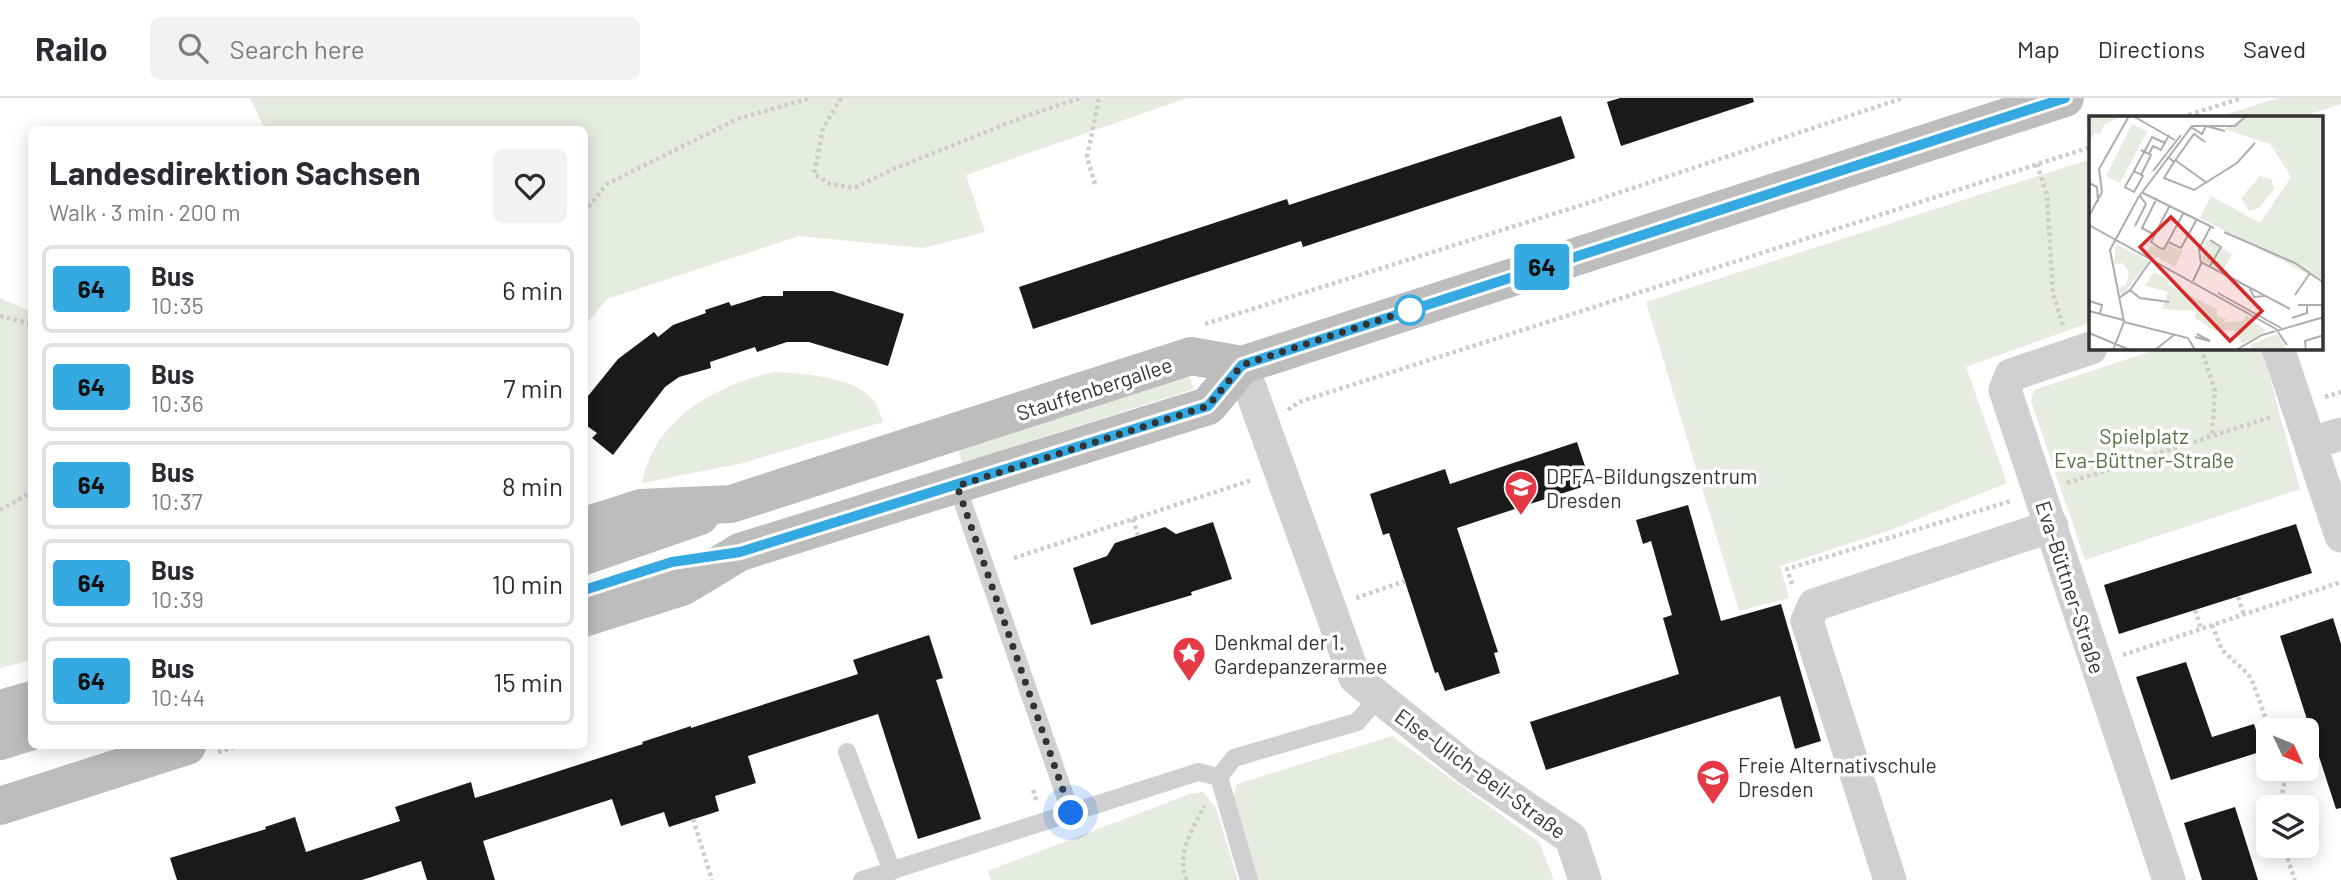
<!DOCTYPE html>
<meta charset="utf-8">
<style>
body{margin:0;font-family:Barlow,sans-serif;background:#f2f2f3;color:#2b2b33;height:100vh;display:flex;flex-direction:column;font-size:26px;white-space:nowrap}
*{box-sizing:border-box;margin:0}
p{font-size:23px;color:#7c7c81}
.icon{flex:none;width:38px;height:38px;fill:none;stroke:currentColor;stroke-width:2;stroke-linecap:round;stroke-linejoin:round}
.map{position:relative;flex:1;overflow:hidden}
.side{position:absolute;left:28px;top:28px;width:560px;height:623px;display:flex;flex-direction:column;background:#fff;border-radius:10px;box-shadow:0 4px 18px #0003}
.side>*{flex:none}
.badge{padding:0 14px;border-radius:5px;font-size:24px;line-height:46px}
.needle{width:46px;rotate:134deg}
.tools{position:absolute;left:2256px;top:620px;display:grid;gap:14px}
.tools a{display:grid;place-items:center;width:63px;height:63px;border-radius:10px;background:#fff;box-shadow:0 4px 18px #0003;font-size:35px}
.you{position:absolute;width:35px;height:35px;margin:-18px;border:5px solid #fff;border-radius:50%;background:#1a73e8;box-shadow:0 0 0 10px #1a73e833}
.map>.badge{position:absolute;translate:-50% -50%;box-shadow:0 0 0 4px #fff}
.round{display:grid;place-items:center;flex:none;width:74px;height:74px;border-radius:10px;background:#f2f2f3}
.headline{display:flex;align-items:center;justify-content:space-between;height:119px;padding:0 21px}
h1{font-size:33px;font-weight:700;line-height:52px}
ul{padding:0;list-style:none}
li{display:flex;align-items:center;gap:21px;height:88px;margin:0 14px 10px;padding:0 7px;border:4px solid #e1e1e2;border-radius:10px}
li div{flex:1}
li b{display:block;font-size:26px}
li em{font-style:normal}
li .badge{min-width:77px;font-weight:700;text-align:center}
header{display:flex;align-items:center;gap:42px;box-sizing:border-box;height:98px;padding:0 35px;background:#fff;border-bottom:2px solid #e1e1e2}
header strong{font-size:33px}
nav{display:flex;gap:38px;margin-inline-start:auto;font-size:24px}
.search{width:490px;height:63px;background:#f2f2f3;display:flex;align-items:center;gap:18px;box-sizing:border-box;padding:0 24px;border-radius:10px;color:#7c7c81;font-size:26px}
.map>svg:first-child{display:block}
.green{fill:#e6ecdf}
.building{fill:#1a1a1a}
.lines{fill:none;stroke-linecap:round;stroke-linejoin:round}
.path{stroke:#cdcdcd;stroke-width:4.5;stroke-dasharray:3.5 3.5;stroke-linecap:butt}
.lane{stroke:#d0d0d0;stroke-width:18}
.street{stroke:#d0d0d0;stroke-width:33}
.secondary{stroke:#bdbdbd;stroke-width:38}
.line-casing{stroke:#fff;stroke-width:16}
.line{stroke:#35a9e1;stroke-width:10}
.walk{stroke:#333;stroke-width:7;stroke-dasharray:0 12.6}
.stop-dot{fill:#fff;stroke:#35a9e1;stroke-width:3.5}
.labels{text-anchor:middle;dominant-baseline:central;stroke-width:7;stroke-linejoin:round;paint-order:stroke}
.street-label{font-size:21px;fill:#333;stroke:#fff}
.park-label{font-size:21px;fill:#56703f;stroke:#fff}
.poi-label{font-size:21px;fill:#333;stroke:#fff;text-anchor:start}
.inset-road{fill:none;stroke:#adadad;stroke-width:2}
.view{fill:#d62828;fill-opacity:0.15;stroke:#d62828;stroke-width:3.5}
.inset-edge{fill:none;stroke:#333;stroke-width:3.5}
</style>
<header>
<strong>Railo</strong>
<div class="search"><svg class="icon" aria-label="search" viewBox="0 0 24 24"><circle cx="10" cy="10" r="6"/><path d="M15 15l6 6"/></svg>Search here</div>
<nav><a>Map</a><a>Directions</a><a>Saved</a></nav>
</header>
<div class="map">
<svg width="2341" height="782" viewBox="0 0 2341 782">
<rect width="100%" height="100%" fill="#fff"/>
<path class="green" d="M 250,0 L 1187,0 L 966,77 L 985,134 L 923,150 L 799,138 L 607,201 L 588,224 L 584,213 L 584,32 L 265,31 Z
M 2278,0 L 2341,0 L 2341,6 L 2300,19 L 2218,19 Z
M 2091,61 L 2091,224 L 1966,269 L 2007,385 L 1891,432 L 1780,468 L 1789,500 L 1739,513 L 1646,204 Z
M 0,200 L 31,214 L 32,562 L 0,570 Z
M 2161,250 L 2262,250 L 2300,391 L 2085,462 L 2031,303 L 2034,292 Z
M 774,274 C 803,276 855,278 874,303 C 878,309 881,318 883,324 L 739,366 L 642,385 C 654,321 716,287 774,274 Z
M 1188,275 L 1194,291 L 962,365 L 957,349 Z
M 1392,638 L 1539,744 L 1554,782 L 1256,782 L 1232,704 L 1237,686 Z
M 1203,694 L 1216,710 L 1238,782 L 991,782 L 988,773 L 1190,696 Z"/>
<path class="building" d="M 1620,0 L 1753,0 L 1754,4 L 1621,48 L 1607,4 Z
M 1561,18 L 1575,60 L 1303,149 L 1301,143 L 1033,231 L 1019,189 L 1287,101 L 1289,107 Z
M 783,193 L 832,193 L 904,216 L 888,268 L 809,244 L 787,244 L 757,254 L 755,249 L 710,264 L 711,270 L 679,279 L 665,289 L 613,357 L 592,340 L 597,335 L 584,326 L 584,303 L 618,261 L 654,234 L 658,239 L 673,227 L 706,215 L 705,212 L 729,204 L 731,208 L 763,198 L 783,198 Z
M 1577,344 L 1591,386 L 1457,430 L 1498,554 L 1494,555 L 1500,575 L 1445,593 L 1438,574 L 1435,575 L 1389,435 L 1383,437 L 1370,396 L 1445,371 L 1450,386 Z
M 1688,407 L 1721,523 L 1781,506 L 1821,643 L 1795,651 L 1780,598 L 1546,672 L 1530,624 L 1679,576 L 1663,520 L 1672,517 L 1651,443 L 1643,446 L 1636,422 Z
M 1213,424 L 1232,481 L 1191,494 L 1192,497 L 1091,527 L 1073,470 L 1107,458 L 1115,445 L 1165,429 L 1176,436 Z
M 2296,426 L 2312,475 L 2119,536 L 2104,487 Z
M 2333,520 L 2341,546 L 2341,710 L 2336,711 L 2280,538 Z
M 929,537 L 943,580 L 936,582 L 981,721 L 918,741 L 878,616 L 748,658 L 756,685 L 715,698 L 719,713 L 669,729 L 664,714 L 621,728 L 612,701 L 483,743 L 495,782 L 427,782 L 421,763 L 362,782 L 177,782 L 170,760 L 266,731 L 265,729 L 295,719 L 306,754 L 400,723 L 395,709 L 471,684 L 475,700 L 643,646 L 642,644 L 691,628 L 691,630 L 858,576 L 853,562 Z
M 2186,564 L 2212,639 L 2254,626 L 2263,653 L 2171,682 L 2136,579 Z
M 2235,709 L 2258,782 L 2202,782 L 2184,725 Z"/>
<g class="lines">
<path class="path" d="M 841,0 L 823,30 L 814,76 L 830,86 L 854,90 L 896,70 L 1026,18 L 1080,0
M 2182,19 L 2242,0
M 2037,66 L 2047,97 L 2053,196 L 2064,230
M 1095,86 L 1087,59 L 1099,0
M 584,114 L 607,86 L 737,21 L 811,0
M 0,218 L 32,226
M 1205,226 L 1591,104 L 1903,0
M 2201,250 L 2215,293 L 2212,338
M 2325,299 L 2341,294
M 1288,312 L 1299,304 L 2091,49
M 2067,385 L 2271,319
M 0,412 L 32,394
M 1133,421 L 1138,437
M 1014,460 L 1252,382
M 1792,486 L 1787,471 L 2011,403
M 2238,499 L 2244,517
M 1356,500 L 1405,483
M 2195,512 L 2201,531
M 2212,527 L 2222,552 L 2248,576 L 2253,585 L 2270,632
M 2123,557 L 2341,484
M 218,654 L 238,648
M 1033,692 L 1037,705
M 2280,709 L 2284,686 L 2284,670
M 693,721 L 712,782
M 2283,747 L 2295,782
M 1187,782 C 1175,757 1193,731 1204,708"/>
<path class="lane" d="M 957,388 L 1071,715
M 847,654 L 892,773
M 1219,679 L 1249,782
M 862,782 L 1198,674 L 1219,679 L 1234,660 L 1357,624 L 1379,599"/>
<path class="street" d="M 2091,250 L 2011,277 L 2005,292 L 2169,782
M 2278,250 L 2341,438
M 1242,267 L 1355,580 L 1467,670 L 1571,740 L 1585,782
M 2311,345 L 2341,336
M 1890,782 L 1807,523 L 1814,507 L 2052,428"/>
<path class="secondary" d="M 584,428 L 641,410 L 731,406 L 1191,258 L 1242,267 L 2065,0
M 584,458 L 700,418
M 584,520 L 682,489 L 740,454 L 1208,308 L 1242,267
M 0,611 L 32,602
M 0,643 L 32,633
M 0,708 L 187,648"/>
</g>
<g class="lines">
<defs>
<path id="line" d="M 584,492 L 672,464 L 740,454 L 1208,308 L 1242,267 L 2065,0"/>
</defs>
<use href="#line" class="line-casing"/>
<use href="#line" class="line"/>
<path class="walk" d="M 1071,715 L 957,388 L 1208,308 L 1242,267 L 1410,212"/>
</g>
<defs>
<symbol id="university-pin" viewBox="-11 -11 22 30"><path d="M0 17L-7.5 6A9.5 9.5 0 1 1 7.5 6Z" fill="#e63946" stroke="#fff"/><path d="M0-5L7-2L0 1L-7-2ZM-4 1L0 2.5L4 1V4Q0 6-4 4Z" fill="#fff"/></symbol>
<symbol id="sight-pin" viewBox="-11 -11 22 30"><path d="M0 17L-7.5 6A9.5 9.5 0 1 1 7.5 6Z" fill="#e63946" stroke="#fff"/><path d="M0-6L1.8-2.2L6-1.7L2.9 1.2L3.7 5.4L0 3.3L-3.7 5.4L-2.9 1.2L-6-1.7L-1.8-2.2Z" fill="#fff"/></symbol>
<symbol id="school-pin" viewBox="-11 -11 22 30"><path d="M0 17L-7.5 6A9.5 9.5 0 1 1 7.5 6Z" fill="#e63946" stroke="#fff"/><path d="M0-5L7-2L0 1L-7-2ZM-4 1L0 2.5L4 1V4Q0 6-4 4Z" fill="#fff"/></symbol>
</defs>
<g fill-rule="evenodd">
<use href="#university-pin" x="1502" y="370" width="38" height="52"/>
<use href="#sight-pin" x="1170" y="536" width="38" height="52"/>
<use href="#school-pin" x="1694" y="659" width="38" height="52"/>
</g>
<circle class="stop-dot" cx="1410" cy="212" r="14"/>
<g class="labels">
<g class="street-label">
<text transform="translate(1094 290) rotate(-18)">Stauffenbergallee</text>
<text transform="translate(2071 489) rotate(72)">Eva-Büttner-Straße</text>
<text transform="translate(1481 675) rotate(36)">Else-Ulich-Beil-Straße</text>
</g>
<g class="park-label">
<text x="2144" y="337">Spielplatz<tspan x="2144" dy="24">Eva-Büttner-Straße</tspan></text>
</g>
<g class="poi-label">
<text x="1546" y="377">DPFA-Bildungszentrum<tspan x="1546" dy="24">Dresden</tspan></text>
<text x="1214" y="543">Denkmal der 1.<tspan x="1214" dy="24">Gardepanzerarmee</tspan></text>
<text x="1738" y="666">Freie Alternativschule<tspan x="1738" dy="24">Dresden</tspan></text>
</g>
</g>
<g transform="translate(2089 18)">
<rect width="234" height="234" fill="#fff"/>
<path d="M 0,0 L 32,0 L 15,9 L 11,18 L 5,17 L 0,29 ZM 157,0 L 234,0 L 234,166 L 111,102 L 122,80 L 171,107 L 202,61 L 181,28 L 135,13 ZM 43,8 L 58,16 L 31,67 L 17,60 ZM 171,60 L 183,64 L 185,73 L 170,92 L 160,95 L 152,82 ZM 117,123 L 143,138 L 134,155 L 113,144 ZM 27,128 L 60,145 L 33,180 L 29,171 L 37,169 L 40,156 L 34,147 L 25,148 ZM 62,129 L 76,135 L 79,129 L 94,135 L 86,151 L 58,136 ZM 65,156 L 80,164 L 78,168 L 128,193 L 128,200 L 138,203 L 134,206 L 154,205 L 157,199 L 177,215 L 153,228 L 148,215 L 125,214 L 106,202 L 107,195 L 73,193 L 79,176 L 56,170 ZM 187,218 L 194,223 L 196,234 L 164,234 L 161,229 Z" fill="#e6ecdf"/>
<path class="inset-road" d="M 44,0 L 86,24M 102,11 L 113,18 L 117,10 L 136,15M 60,38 L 64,30 L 72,34 L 80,19M 79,41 L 85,46 L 75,62 L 105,74 L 148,47 L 166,27M 86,44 L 118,67M 85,46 L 105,18 L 116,26M 45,55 L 54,60 L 45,76 L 36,71 L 45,55 L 55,36 L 60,27 L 63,21 L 76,27M 64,55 L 92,19M 52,59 L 62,39 L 52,34M 0,67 L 8,71 L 9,86M 54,77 L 125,112M 81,89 L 62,126 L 71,132 L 75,133 L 95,96M 0,100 L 13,76 L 10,53 L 40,0M 0,109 L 187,213 L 198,229M 46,110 L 57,88 L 51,80M 135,116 L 206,147 L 235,167M 66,119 L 53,112 L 68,82M 121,124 L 132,131 L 121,150M 79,126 L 92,132 L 108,103M 112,146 L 201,193M 104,165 L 112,148 L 110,133 L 122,110M 160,171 L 165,181 L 176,180M 41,174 L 51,182 L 80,186M 129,177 L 192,212M 206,179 L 221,157M 30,182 L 41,174 L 63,143M 0,185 L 13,189 L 11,198M 209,189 L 235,189M 0,195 L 34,204M 203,202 L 218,197 L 218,190M 35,206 L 99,222 L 106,234M 0,217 L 41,234M 106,221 L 121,225 L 108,218M 24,234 L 35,206 L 21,134 L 49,82 L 103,10 L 146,10 L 157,0M 66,234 L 85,219M 147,234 L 173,219 L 235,201M 217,234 L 216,225 L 235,219"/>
<path class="view" d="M 82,101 L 173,195 L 141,225 L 51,131 Z"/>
<rect width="234" height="234" class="inset-edge"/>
</g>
</svg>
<div class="tools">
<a><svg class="needle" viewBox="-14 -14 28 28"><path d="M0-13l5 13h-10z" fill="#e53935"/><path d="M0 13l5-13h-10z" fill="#7c7c81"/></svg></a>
<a><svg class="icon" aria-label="layers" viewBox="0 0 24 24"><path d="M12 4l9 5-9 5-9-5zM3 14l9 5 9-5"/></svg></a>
</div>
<div class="you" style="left:1071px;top:715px"></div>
<b class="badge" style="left:1542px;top:169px;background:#35a9e1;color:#111">64</b>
<section class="side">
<div class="headline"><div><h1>Landesdirektion Sachsen</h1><p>Walk · 3 min · 200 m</p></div><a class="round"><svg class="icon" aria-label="heart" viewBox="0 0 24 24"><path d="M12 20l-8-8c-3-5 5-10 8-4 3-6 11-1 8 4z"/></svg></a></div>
<ul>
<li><span class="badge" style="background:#35a9e1;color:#111">64</span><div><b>Bus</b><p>10:35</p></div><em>6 min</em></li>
<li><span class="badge" style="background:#35a9e1;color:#111">64</span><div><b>Bus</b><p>10:36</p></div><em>7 min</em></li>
<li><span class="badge" style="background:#35a9e1;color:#111">64</span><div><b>Bus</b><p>10:37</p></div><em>8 min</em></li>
<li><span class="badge" style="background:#35a9e1;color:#111">64</span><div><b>Bus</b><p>10:39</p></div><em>10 min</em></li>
<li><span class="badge" style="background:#35a9e1;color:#111">64</span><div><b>Bus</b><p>10:44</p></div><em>15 min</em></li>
</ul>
</section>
</div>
